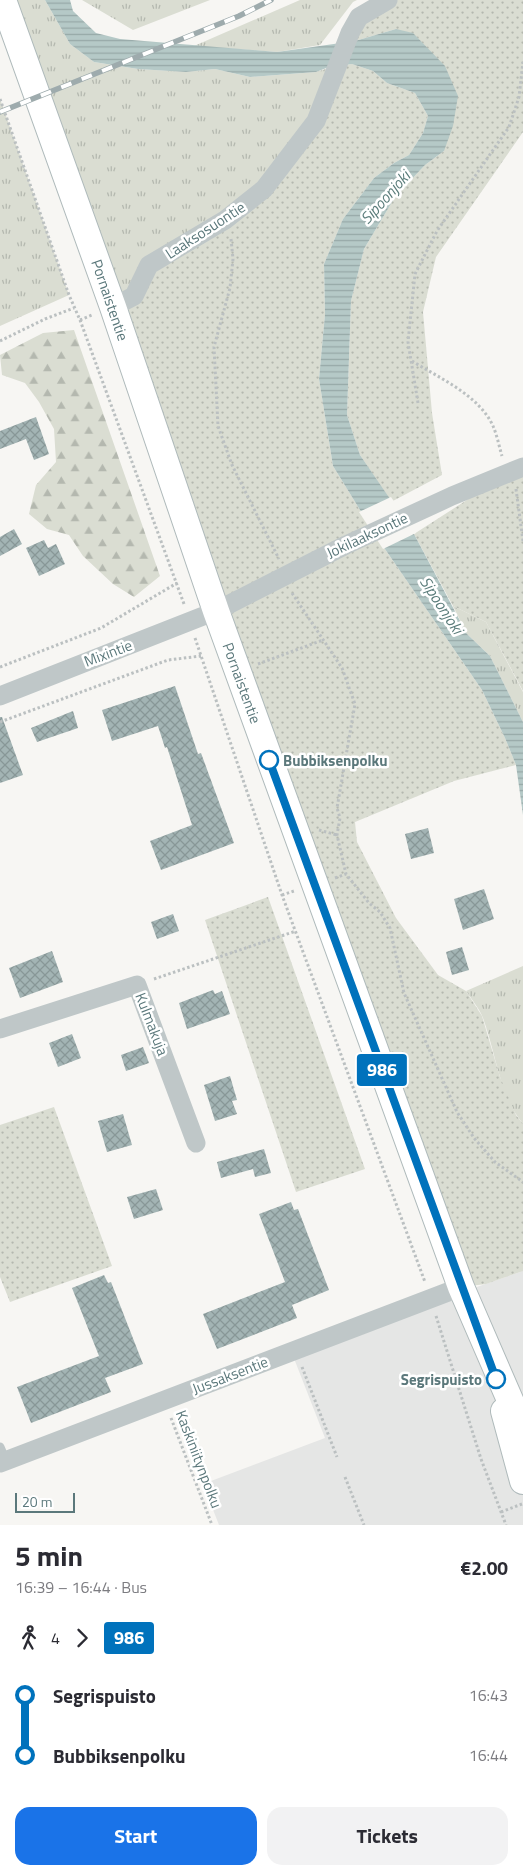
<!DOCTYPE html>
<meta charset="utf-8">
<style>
body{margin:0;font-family:"Titillium Web",sans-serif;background:#f2f2f3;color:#2b2b33;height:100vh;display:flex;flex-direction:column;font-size:19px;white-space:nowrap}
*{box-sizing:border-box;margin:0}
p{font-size:16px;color:#7c7c81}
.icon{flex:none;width:28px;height:28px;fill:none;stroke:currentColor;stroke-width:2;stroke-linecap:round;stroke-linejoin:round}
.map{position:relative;height:1525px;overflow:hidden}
.side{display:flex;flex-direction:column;background:#fff;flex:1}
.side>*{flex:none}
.badge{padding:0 10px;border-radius:4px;font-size:18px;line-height:32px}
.scale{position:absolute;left:15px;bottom:12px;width:60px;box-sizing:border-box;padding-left:5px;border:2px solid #5b787b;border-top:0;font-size:14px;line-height:18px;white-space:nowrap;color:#5b787b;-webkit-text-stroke:4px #fff;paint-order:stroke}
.map>.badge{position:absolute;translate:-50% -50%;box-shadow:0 0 0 2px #fff}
.legs{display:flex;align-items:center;gap:8px;height:55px;padding:0 15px;font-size:16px}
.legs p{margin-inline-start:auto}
.headline{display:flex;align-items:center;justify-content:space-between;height:85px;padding:0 15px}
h1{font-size:28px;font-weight:700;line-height:38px}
.cta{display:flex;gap:10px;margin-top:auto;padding:10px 15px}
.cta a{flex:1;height:58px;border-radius:15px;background:#1a73e8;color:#fff;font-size:20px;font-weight:700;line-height:58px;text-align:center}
.cta a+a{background:#f2f2f3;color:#2b2b33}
ul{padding:0 15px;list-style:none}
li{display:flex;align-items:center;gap:18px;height:60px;font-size:19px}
li i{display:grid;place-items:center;width:8px;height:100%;margin:0 6px;background:currentColor}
li i::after{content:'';width:12px;height:12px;margin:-6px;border:4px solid;border-radius:50%;background:#fff}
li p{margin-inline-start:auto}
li:first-child i{background:linear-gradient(#0000 50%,currentColor 0)}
li:last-child i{background:linear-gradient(currentColor 50%,#0000 0)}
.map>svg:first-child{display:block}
.built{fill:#e5e6e5}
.grass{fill:url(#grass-tufts)}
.forest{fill:url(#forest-firs)}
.park{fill:url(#park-dots)}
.water{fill:url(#water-rules)}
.pier{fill:#f7f6f3}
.building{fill:url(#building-cross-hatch)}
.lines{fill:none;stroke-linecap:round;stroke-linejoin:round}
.secondary-casing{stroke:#afbabb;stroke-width:28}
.path{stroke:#bbc0c1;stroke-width:3;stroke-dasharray:2.5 2.5;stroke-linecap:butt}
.lane{stroke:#bfc7c8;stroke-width:9}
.street{stroke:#bfc7c8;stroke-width:19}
.secondary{stroke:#fff;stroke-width:26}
.rail-casing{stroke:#9eabad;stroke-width:5.5}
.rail{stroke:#fff;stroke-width:4;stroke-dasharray:11;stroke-linecap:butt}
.line-1-casing{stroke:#fff;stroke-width:11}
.line-1{stroke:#0072bc;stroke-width:8}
.stop-1-dot{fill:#fff;stroke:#0072bc;stroke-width:2.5}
.labels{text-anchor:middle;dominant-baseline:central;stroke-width:5;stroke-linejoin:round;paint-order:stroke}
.street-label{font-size:15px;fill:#5b787b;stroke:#fff}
.stop-label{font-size:15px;font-weight:bold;fill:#5b787b;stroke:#fff;text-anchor:start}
.water-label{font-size:16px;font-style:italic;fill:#5a7c7a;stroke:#fff}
</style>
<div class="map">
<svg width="523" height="1525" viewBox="0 0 523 1525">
<defs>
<pattern id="grass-tufts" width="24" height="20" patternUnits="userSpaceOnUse" patternTransform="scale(1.25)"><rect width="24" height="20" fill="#daddd2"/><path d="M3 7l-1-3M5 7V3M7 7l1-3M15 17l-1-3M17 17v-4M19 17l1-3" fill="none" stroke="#b4b8af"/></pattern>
<pattern id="forest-firs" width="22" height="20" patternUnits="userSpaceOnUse" patternTransform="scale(1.25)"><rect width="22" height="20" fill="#daddd2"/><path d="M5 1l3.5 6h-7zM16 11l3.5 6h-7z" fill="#b4b8af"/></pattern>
<pattern id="park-dots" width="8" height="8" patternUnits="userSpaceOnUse" patternTransform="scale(1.25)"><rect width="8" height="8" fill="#daddd2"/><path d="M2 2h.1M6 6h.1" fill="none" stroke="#b4b8af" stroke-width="1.8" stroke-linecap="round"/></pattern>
<pattern id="water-rules" width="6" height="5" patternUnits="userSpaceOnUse" patternTransform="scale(1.25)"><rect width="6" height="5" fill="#b5c9c7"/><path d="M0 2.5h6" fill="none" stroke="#96a8a7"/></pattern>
<pattern id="building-cross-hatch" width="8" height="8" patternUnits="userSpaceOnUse" patternTransform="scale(1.25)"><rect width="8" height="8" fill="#a3b4b4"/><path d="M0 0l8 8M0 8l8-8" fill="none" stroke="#889797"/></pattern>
</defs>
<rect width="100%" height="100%" fill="#f7f6f3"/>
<path class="built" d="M 523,1271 L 523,1525 L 219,1525 L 203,1484 L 325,1438 L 295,1361 L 295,1350 Z"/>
<path class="grass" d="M 3,0 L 45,0 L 70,44 L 94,62 L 138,69 L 186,72 L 215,69 L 250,77 L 316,72 L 335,66 L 287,161 L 113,307 Z
M 82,0 L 210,0 L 133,30 Z
M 300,0 L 357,0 L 353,2 L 320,45 L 277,52 L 194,46 Z
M 0,99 L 69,295 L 0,326 Z
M 453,606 L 486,622 L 523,692 L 523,722 L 490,656 L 467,634 Z
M 523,966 L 523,1124 C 499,1095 496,1053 483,1018 C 479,1008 472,1000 466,991 Z"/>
<path class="forest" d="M 74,330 L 160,576 L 134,597 L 113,584 L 83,556 L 69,535 L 47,529 L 29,514 L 36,485 L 56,462 L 54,429 L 39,402 L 25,383 L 2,375 L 0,355 L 43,333 Z"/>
<path class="park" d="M 388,0 L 523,0 L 523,132 L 436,257 L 423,312 L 432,413 L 442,475 L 391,502 L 360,455 L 347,415 L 351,301 L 364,249 L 395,197 L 425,165 L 444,151 L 396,29 L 355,41 L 350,33 Z
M 352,64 L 373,71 L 387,83 L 415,93 L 428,116 L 423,133 L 409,155 L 394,163 L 374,178 L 343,219 L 324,264 L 325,314 L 319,379 L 333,466 L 376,536 L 482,690 L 505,738 L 516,765 L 454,781 L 355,822 L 357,842 L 396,918 L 438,975 L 466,991 L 482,1016 L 500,1077 L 516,1115 L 523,1124 L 523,1271 L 486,1284 L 461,1287 L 113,307 L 149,265 L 264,189 L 340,66 Z
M 523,467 L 523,691 L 486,622 L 453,606 L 414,534 L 512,471 Z
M 268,897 L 365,1169 L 296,1192 L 205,920 Z
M 54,1107 L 112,1266 L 10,1302 L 0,1277 L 0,1125 Z"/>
<path class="water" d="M 45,0 L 70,0 L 73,11 L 96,33 L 120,39 L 277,52 L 355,41 L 396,29 L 413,33 L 445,66 L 458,96 L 453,126 L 444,151 L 425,165 L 395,197 L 364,249 L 351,301 L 347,415 L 360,455 L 414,534 L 467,634 L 490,656 L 523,722 L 523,815 L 516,765 L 505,738 L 482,690 L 376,536 L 333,466 L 319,379 L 325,314 L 324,264 L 343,219 L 374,178 L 394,163 L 409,155 L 423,133 L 428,116 L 415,93 L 387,83 L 373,71 L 352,64 L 329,67 L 316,72 L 250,77 L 215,69 L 186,72 L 138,69 L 94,62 L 70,44 Z"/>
<path class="pier" d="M 391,497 L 416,533 L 383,549 L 359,512 Z"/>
<path class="building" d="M 36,417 L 49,454 L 34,460 L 26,439 L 0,449 L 0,431 Z
M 14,529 L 22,544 L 0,556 L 0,537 Z
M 44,540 L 48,548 L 56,544 L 65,564 L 39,576 L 26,548 Z
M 175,686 L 198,754 L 201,753 L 234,843 L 161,870 L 150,841 L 192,825 L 167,747 L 165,748 L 158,726 L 112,741 L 102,710 Z
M 73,711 L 78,728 L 37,742 L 31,728 Z
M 0,717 L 2,717 L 23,775 L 0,783 Z
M 428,828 L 434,853 L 411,859 L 405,834 Z
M 484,889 L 494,919 L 463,930 L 454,899 Z
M 173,914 L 179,931 L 157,939 L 151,922 Z
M 462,947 L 469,970 L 452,975 L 446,952 Z
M 52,951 L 63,982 L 20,998 L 9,968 Z
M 213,990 L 215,994 L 222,991 L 230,1014 L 187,1029 L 179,1003 Z
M 72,1034 L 81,1058 L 58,1067 L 49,1043 Z
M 143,1047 L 149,1063 L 126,1071 L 121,1055 Z
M 230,1076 L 237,1100 L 232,1101 L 237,1114 L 215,1121 L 204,1085 Z
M 123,1114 L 132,1145 L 107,1152 L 98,1121 Z
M 264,1149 L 271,1173 L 255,1177 L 253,1169 L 221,1178 L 217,1162 Z
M 156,1189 L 163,1210 L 134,1219 L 127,1197 Z
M 291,1202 L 294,1210 L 298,1209 L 329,1290 L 292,1305 L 297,1318 L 217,1349 L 203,1314 L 285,1282 L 259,1214 Z
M 104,1275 L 108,1283 L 111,1282 L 143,1364 L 105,1378 L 111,1392 L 31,1423 L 17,1387 L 99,1356 L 72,1288 Z"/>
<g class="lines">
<defs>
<path id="secondary" d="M 3,0 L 113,307 L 216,611 L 461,1287 L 523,1430
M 504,1411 L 523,1481"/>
</defs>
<use href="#secondary" class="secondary-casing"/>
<path class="path" d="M 0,99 L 69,295 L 80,320 L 184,604
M 231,239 L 233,259 L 230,288 L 214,347 L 218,426 L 232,465 L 279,559
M 80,320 L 92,315
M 0,341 L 45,319 L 74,308
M 412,361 C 439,378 479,395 493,426 C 497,435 499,446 502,456
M 418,403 L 408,342 L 415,274 L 437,231 L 509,127 L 519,97 L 523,62
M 516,489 L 523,541
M 292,593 L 342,668 L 355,704 L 337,808 L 340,818 L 337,835 L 346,874 L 369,903 L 380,912 L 390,928 L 404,993 L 457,1112 L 474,1138 L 495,1162 L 523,1182
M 195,638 L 282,895 L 425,1282
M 258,664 L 323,640
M 0,667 L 101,628 L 177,583
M 0,722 L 168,660 L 201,656
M 319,830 L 337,835
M 335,878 L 346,874
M 282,895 L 294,891
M 154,979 L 296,931
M 436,1316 L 481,1459 L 506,1525
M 302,1367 L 337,1457
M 171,1418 L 212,1525
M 345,1477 L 364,1525
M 501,1512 L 522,1504"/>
<path class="lane" d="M 0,1447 L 6,1461"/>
<path class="street" d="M 113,307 L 134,296 L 149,265 L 225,220 L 264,189 L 316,121 L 350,33 L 359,17 L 388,0
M 0,696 L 216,611 L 346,545 L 452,496 L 523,467
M 0,1029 L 137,985 L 196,1143
M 0,1463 L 461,1287"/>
<use href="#secondary" class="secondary"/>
<defs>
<path id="rail" d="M 0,112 L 239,16 L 271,0"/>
</defs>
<use href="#rail" class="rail-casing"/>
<use href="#rail" class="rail"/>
</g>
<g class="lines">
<defs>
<path id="line-1" d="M 269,760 L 496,1379"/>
</defs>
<use href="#line-1" class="line-1-casing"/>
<use href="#line-1" class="line-1"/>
</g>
<g class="stop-1-dot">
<circle cx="269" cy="760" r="9"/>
<circle cx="496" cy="1379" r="9"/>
</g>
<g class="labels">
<g class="street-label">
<text transform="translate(205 230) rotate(-33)">Laaksosuontie</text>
<text transform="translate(110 300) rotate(71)">Pornaistentie</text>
<text transform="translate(367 535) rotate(-25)">Jokilaaksontie</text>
<text transform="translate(108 653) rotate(-21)">Mixintie</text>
<text transform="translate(242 683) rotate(70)">Pornaistentie</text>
<text transform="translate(152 1024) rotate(69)">Kulmakuja</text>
<text transform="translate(230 1375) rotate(-21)">Jussaksentie</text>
<text transform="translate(199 1459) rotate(69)">Kaskiniitynpolku</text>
</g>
<g class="stop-label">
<text x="283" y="760">Bubbiksenpolku</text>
<text x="482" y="1379" text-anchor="end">Segrispuisto</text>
</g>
<g class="water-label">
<text transform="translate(385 197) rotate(-48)">Sipoonjoki</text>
<text transform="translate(442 605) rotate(57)">Sipoonjoki</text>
</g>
</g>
</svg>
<div class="scale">20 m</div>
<b class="badge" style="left:382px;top:1070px;background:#0072bc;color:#fff">986</b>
</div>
<section class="side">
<div class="headline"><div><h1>5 min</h1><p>16:39 – 16:44 · Bus</p></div><b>€2.00</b></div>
<div class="legs"><svg class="icon" aria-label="walk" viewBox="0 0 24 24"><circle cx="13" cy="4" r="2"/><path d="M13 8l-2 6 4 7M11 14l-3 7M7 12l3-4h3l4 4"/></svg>4<svg class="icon" aria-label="forward" viewBox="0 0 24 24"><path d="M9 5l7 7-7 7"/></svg><b class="badge" style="background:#0072bc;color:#fff">986</b></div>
<ul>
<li><i style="color:#0072bc"></i><b>Segrispuisto</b><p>16:43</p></li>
<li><i style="color:#0072bc"></i><b>Bubbiksenpolku</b><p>16:44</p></li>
</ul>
<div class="cta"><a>Start</a><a>Tickets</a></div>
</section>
